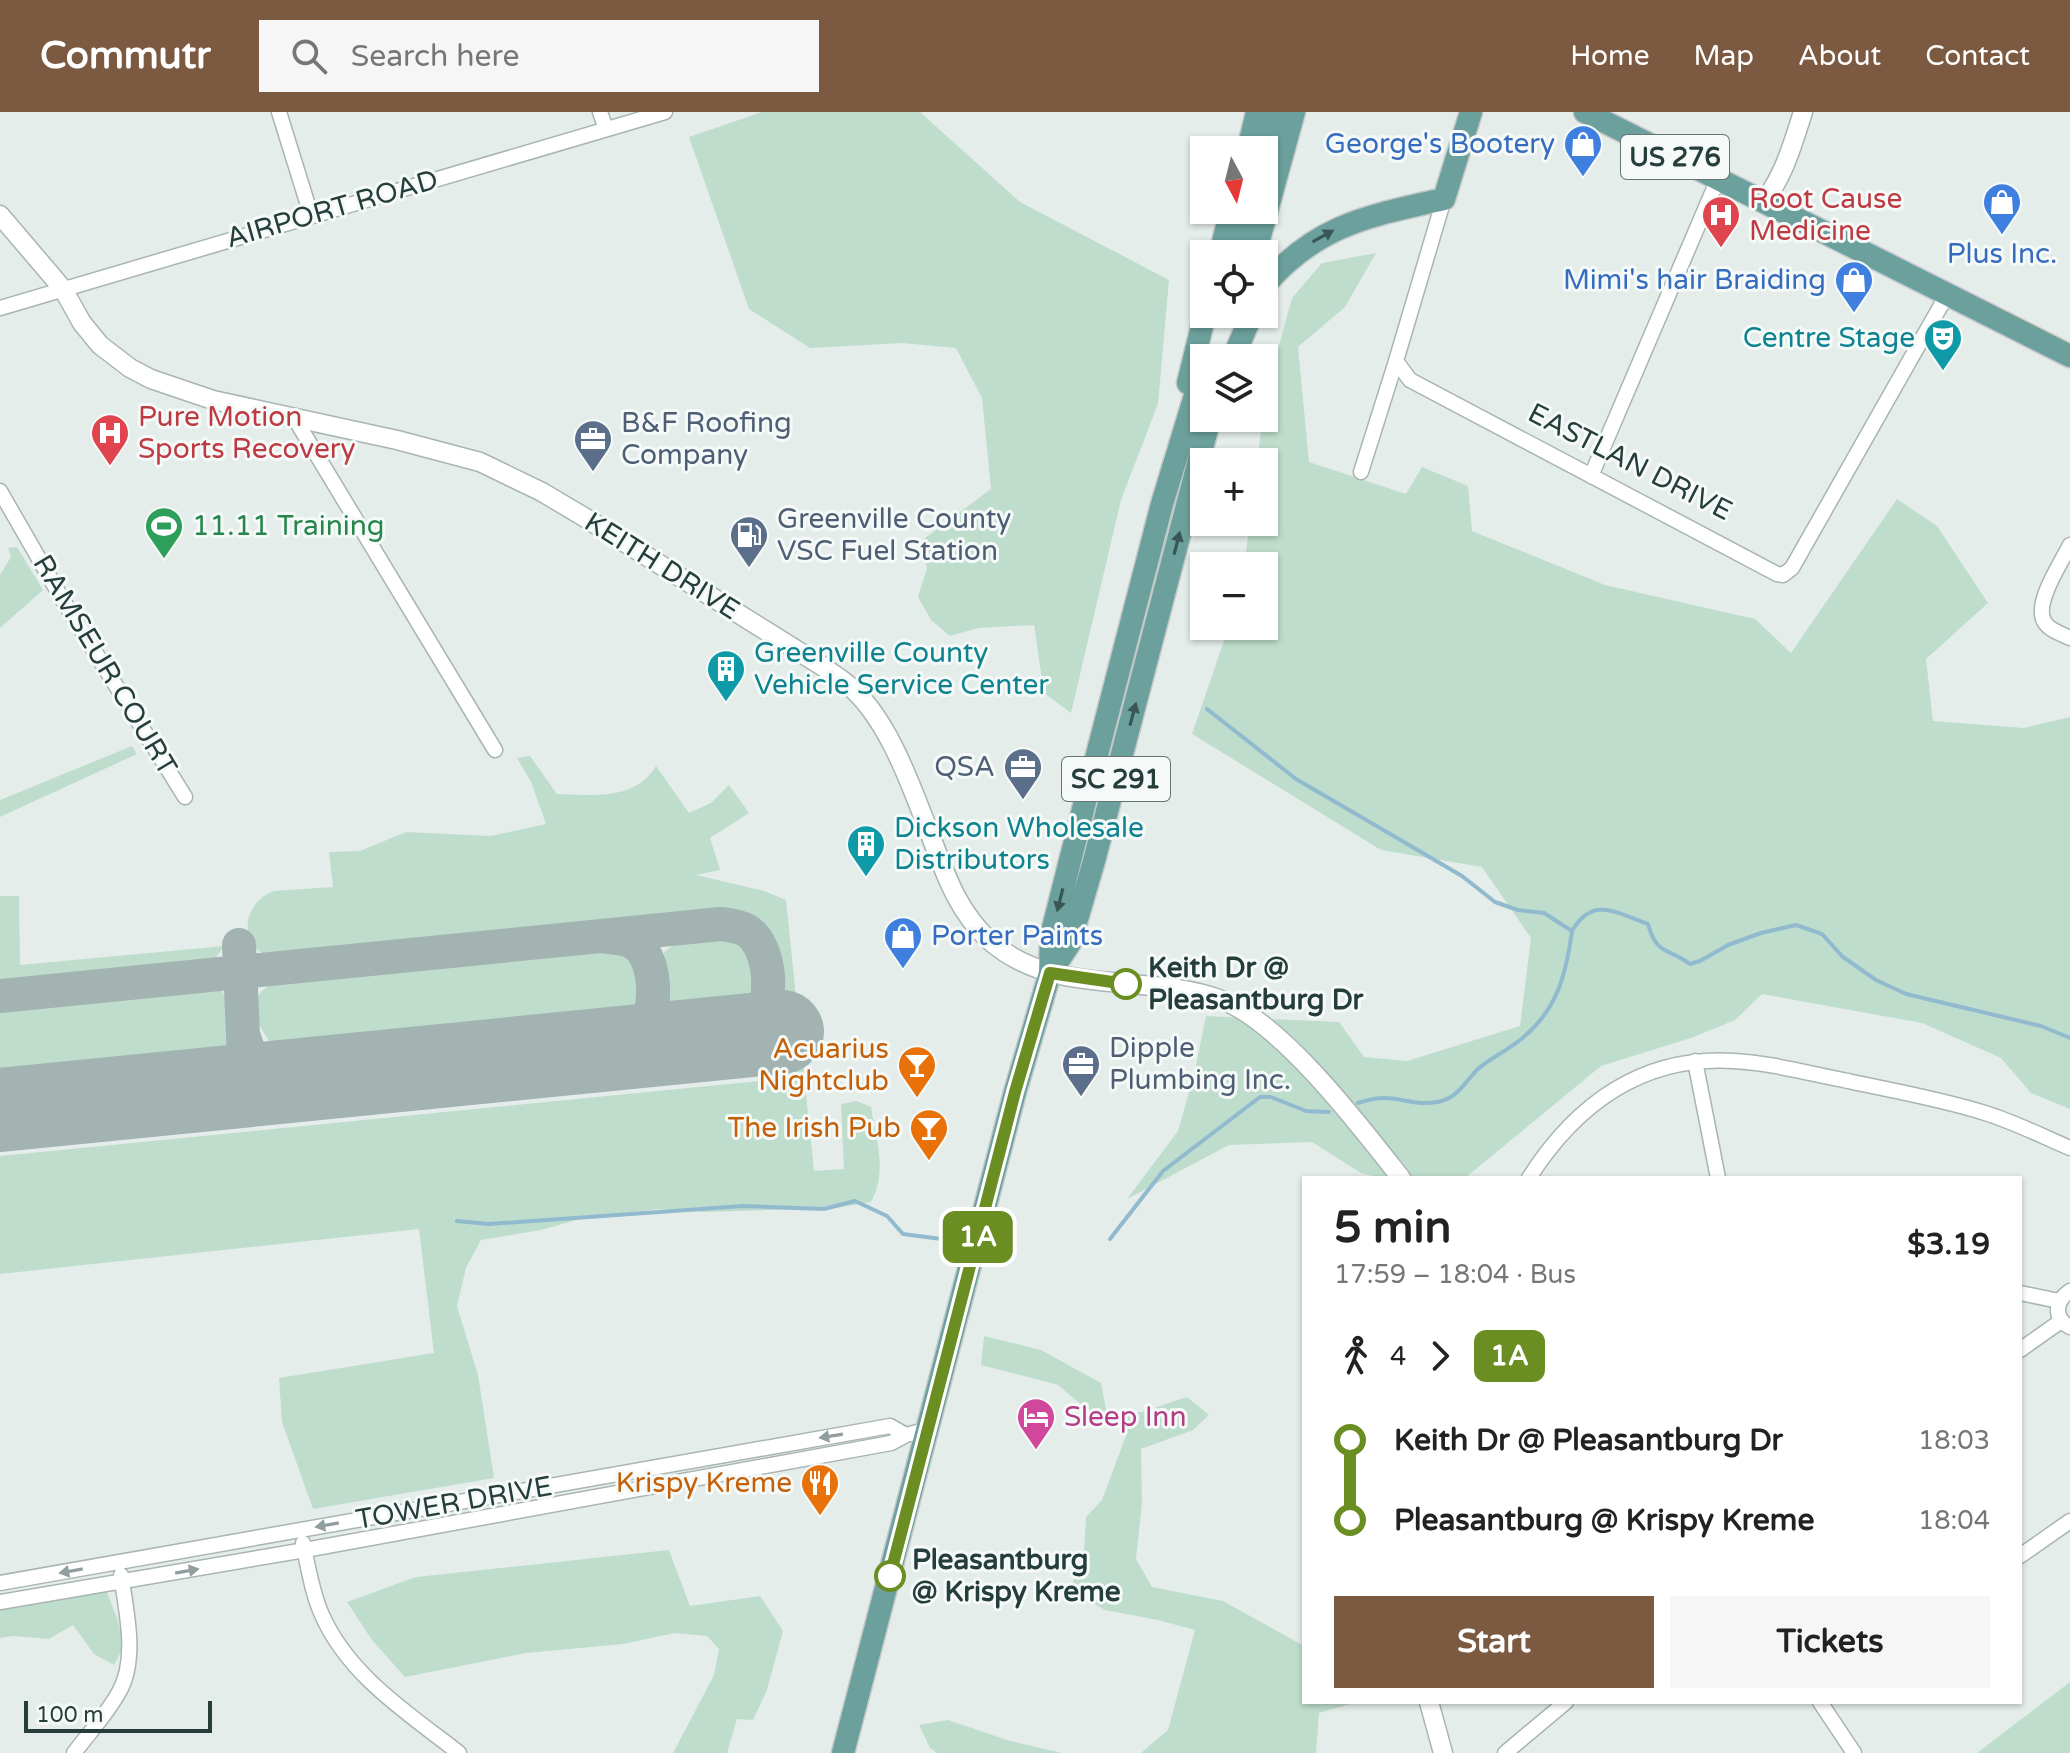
<!DOCTYPE html>
<meta charset="utf-8">
<style>
body{margin:0;font-family:"Varela Round",sans-serif;background:#f6f6f6;color:#222;height:100vh;display:flex;flex-direction:column;font-size:30px;white-space:nowrap}
*{box-sizing:border-box;margin:0}
p{font-size:26px;color:#767676}
.icon{flex:none;width:44px;height:44px;fill:none;stroke:currentColor;stroke-width:2;stroke-linecap:round;stroke-linejoin:round}
.map{position:relative;flex:1;overflow:hidden}
.details{position:absolute;left:1302px;top:1064px;width:720px;height:528px;display:flex;flex-direction:column;background:#fff;border-radius:0px;box-shadow:0 2px 6px #0004}
.details>*{flex:none}
.badge{padding:0 16px;border-radius:12px;font-size:28px;line-height:52px}
.needle{width:52px;rotate:173deg}
.controls{position:absolute;left:1190px;top:24px;display:grid;gap:16px}
.controls a{display:grid;place-items:center;width:88px;height:88px;border-radius:0px;background:#fff;box-shadow:0 2px 6px #0004;font-size:40px}
.scale{position:absolute;left:24px;bottom:20px;width:188px;box-sizing:border-box;padding-left:8px;border:4px solid #253e3c;border-top:0;font-size:22px;line-height:28px;white-space:nowrap;color:#253e3c;-webkit-text-stroke:6px #f5faf8;paint-order:stroke}
.map>.badge{position:absolute;translate:-50% -50%;box-shadow:0 0 0 4px #fff}
.legs{display:flex;align-items:center;gap:12px;height:88px;padding:0 32px;font-size:26px}
.legs p{margin-inline-start:auto}
.headline{display:flex;align-items:center;justify-content:space-between;height:136px;padding:0 32px}
h1{font-size:44px;font-weight:800;line-height:60px}
.primary-button{display:flex;gap:16px;margin-top:auto;padding:16px 32px}
.primary-button a{flex:1;height:92px;border-radius:0px;background:#7c5a41;color:#fff;font-size:32px;font-weight:800;line-height:92px;text-align:center}
.primary-button a+a{background:#f6f6f6;color:#222}
ul{padding:0 32px;list-style:none}
li{display:flex;align-items:center;gap:28px;height:80px;font-size:30px}
li i{display:grid;place-items:center;width:12px;height:100%;margin:0 10px;background:currentColor}
li i::after{content:'';width:20px;height:20px;margin:-10px;border:6px solid;border-radius:50%;background:#fff}
li p{margin-inline-start:auto}
li:first-child i{background:linear-gradient(#0000 50%,currentColor 0)}
li:last-child i{background:linear-gradient(currentColor 50%,#0000 0)}
header{display:flex;align-items:center;gap:48px;box-sizing:border-box;height:112px;padding:0 40px;background:#7c5a41;color:#fff}
header strong{font-size:38px}
nav{display:flex;gap:44px;margin-inline-start:auto;font-size:28px}
.search{width:560px;height:72px;background:#f6f6f6;display:flex;align-items:center;gap:20px;box-sizing:border-box;padding:0 28px;border-radius:0px;color:#767676;font-size:30px}
.map>svg:first-child{display:block}
.green{fill:#bfddcd}
.lines{fill:none;stroke-linecap:round;stroke-linejoin:round}
.stream{stroke:#91bace;stroke-width:4}
.taxiway{stroke:#a2b3b1;stroke-width:34}
.runway{stroke:#a2b3b1;stroke-width:84}
.minor-casing{stroke:#a8b5b3;stroke-width:17}
.tertiary-casing{stroke:#a8b5b3;stroke-width:21}
.primary-casing{stroke:#c2c9c8;stroke-width:25}
.minor{stroke:#fff;stroke-width:14}
.tertiary{stroke:#fff;stroke-width:18}
.primary{stroke:#6ca09c;stroke-width:22}
.oneway{fill:#375654}
.oneway2{fill:#929e9e}
.line-1-casing{stroke:#fff;stroke-width:18}
.line-1{stroke:#6b8e23;stroke-width:12}
.stop-1-dot{fill:#fff;stroke:#6b8e23;stroke-width:4}
.labels{text-anchor:middle;dominant-baseline:central;stroke-width:6;stroke-linejoin:round;paint-order:stroke}
.shield{fill:#f5faf8;stroke:#637674;stroke-width:2}
.shield-label{font-size:26px;font-weight:bold;fill:#253e3c}
.shop-label{font-size:28px;fill:#366cbe;stroke:#f5faf8;text-anchor:end}
.health-label{font-size:28px;fill:#be3a42;stroke:#f5faf8;text-anchor:start}
.street-label{font-size:28px;fill:#253e3c;stroke:#f5faf8}
.culture-label{font-size:28px;fill:#0d838f;stroke:#f5faf8;text-anchor:start}
.service-label{font-size:28px;fill:#4e5e75;stroke:#f5faf8;text-anchor:start}
.leisure-label{font-size:28px;fill:#27864d;stroke:#f5faf8;text-anchor:start}
.stop-label{font-size:28px;font-weight:bold;fill:#253e3c;stroke:#f5faf8;text-anchor:start}
.food-label{font-size:28px;fill:#c56008;stroke:#f5faf8;text-anchor:end}
.hotel-label{font-size:28px;fill:#b23c85;stroke:#f5faf8;text-anchor:start}
</style>
<header>
<strong>Commutr</strong>
<div class="search"><svg class="icon" aria-label="search" viewBox="0 0 24 24"><circle cx="10" cy="10" r="6"/><path d="M15 15l6 6"/></svg>Search here</div>
<nav><a>Home</a><a>Map</a><a>About</a><a>Contact</a></nav>
</header>
<div class="map">
<svg width="2070" height="1641" viewBox="0 0 2070 1641">
<rect width="100%" height="100%" fill="#e5edeb"/>
<path class="green" d="M 762,0 L 920,0 L 1020,90 L 1169,168 L 1158,292 L 1121,388 L 1071,601 L 1044,581 L 1034,513 L 978,516 L 950,524 L 931,508 L 918,485 L 927,456 L 921,429 L 991,377 L 982,286 L 956,236 L 902,231 L 810,236 L 749,197 L 689,25 Z
M 1376,141 L 1345,195 L 1298,235 L 1309,350 L 1406,382 L 1422,355 L 1468,374 L 1472,419 L 1605,473 L 1755,507 L 1791,541 L 1897,387 L 1937,414 L 1988,491 L 1926,547 L 1933,609 L 2024,616 L 2070,605 L 2070,997 L 2031,981 L 2001,946 L 1922,911 L 1762,882 L 1735,908 L 1691,926 L 1601,954 L 1465,1066 L 1381,1066 L 1361,1061 L 1312,1030 L 1229,1033 L 1127,1087 L 1178,1019 L 1194,963 L 1206,904 L 1339,910 L 1364,945 L 1407,949 L 1520,914 L 1531,826 L 1482,755 L 1381,738 L 1192,622 L 1229,514 L 1264,514 L 1264,454 L 1244,454 L 1250,410 L 1264,410 L 1264,350 L 1257,350 L 1266,280 L 1292,186 L 1322,151 Z
M 17,435 L 43,478 L 0,516 L 0,463 L 11,445 L 8,436 Z
M 132,634 L 137,642 L 0,705 L 0,688 Z
M 530,644 L 557,682 C 593,683 635,689 656,654 L 689,701 L 711,691 L 729,673 L 749,701 L 710,726 L 720,758 L 696,763 L 764,779 L 786,788 L 814,1059 L 844,1057 L 841,992 L 857,989 L 871,995 C 876,1028 888,1058 871,1090 L 836,1096 L 703,1100 L 659,1097 L 587,1105 L 541,1118 L 481,1128 L 466,1156 L 457,1194 L 478,1263 L 494,1366 L 313,1397 L 282,1310 L 279,1266 L 434,1241 L 419,1117 L 0,1162 L 0,1044 L 789,966 L 774,835 C 764,816 755,809 735,802 L 273,846 C 237,836 241,791 274,779 L 333,775 L 329,740 L 360,739 L 406,720 L 491,724 L 546,712 L 531,670 L 517,646 Z
M 0,784 L 19,784 L 20,853 L 224,834 L 215,847 L 0,870 Z
M 731,826 C 754,839 756,857 755,882 L 668,890 C 660,873 661,858 664,840 C 682,824 707,827 731,826 Z
M 610,835 C 640,838 643,868 641,893 L 271,931 C 250,904 245,879 284,868 Z
M 201,875 L 222,879 C 233,900 233,913 227,935 L 0,958 L 0,896 Z
M 984,1224 L 1041,1238 L 1101,1271 L 1107,1302 L 1142,1300 L 1187,1285 L 1209,1303 L 1193,1318 L 1141,1337 L 1142,1391 L 1136,1447 L 1152,1475 L 1223,1489 L 1304,1534 L 1304,1590 L 1357,1590 L 1319,1601 L 1316,1641 L 1141,1641 L 1168,1618 L 1195,1518 L 1158,1508 L 1105,1498 L 1070,1478 L 1084,1439 L 1086,1405 L 1102,1388 L 1127,1321 L 1083,1294 L 1058,1273 L 981,1253 Z
M 669,1438 L 690,1494 L 760,1484 L 783,1519 L 767,1578 L 753,1608 L 737,1607 L 727,1641 L 673,1641 L 714,1563 L 719,1537 L 707,1524 L 675,1521 L 623,1532 L 526,1541 L 405,1565 L 372,1528 L 347,1490 L 416,1465 Z
M 106,1478 L 117,1506 L 124,1534 L 114,1553 L 94,1542 L 73,1513 L 49,1527 L 13,1524 L 0,1526 L 0,1498 Z
M 2070,1570 L 2070,1641 L 1977,1641 Z
M 948,1608 L 1007,1628 L 1062,1641 L 937,1641 L 930,1636 L 919,1613 Z"/>
<g class="lines">
<path class="stream" d="M 1207,597 L 1296,667 L 1462,764 L 1495,790 L 1518,798 L 1544,801 L 1572,819 C 1593,783 1616,801 1648,812 C 1657,844 1667,835 1690,852 L 1700,849 L 1728,833 L 1761,821 L 1796,813 L 1822,822 L 1843,845 L 1876,868 L 1906,882 L 2041,914 L 2070,926
M 1358,991 C 1395,978 1405,995 1437,990 C 1458,987 1465,969 1479,956 C 1492,945 1508,938 1520,928 C 1557,899 1566,863 1572,819
M 457,1109 L 489,1112 L 743,1094 L 824,1097 L 855,1089 L 887,1104 L 903,1122 L 949,1128
M 1110,1127 L 1163,1059 L 1260,985 L 1271,985 L 1306,999 L 1329,1000"/>
<path class="taxiway" d="M 607,825 C 617,826 628,826 637,833 C 659,851 658,908 637,927 C 631,933 622,934 614,937
M 0,884 L 721,812 C 729,813 738,814 746,818 C 772,834 775,891 756,913 C 750,919 742,922 734,925
M 245,928 C 252,952 263,966 288,969
M 207,977 L 232,966 L 244,945 L 239,833"/>
<path class="runway" d="M 0,998 L 782,920"/>
<defs>
<path id="minor" d="M 279,0 L 311,103
M 600,0 L 606,17
M 1444,87 L 1396,249 L 1410,268 L 1777,462 L 1783,463 L 1792,456 L 1948,181
M 0,196 L 665,0
M 295,307 L 495,638
M 1361,360 L 1396,249
M 1591,364 L 1718,67
M 0,379 L 61,485 L 185,685
M 2070,433 C 2061,451 2034,491 2044,509 C 2048,518 2062,522 2070,526
M 1695,949 L 1718,1066
M 1529,1066 C 1576,992 1643,943 1734,949 C 1772,951 1811,962 1848,969 C 1894,979 1941,987 1985,1001 C 2014,1010 2042,1024 2070,1036
M 2070,1179 C 2055,1189 2053,1206 2070,1215
M 2020,1181 L 2059,1189
M 2020,1238 L 2061,1209
M 303,1431 C 308,1454 312,1481 322,1503 C 349,1564 408,1601 459,1641
M 2020,1444 L 2070,1409
M 0,1471 L 890,1314 L 906,1323
M 0,1490 L 305,1438 L 891,1331 L 906,1323 L 929,1317
M 1820,1590 L 1854,1641
M 74,1641 C 89,1621 107,1602 119,1580 C 138,1547 126,1498 121,1463
M 1505,1641 L 1566,1590"/>
<path id="tertiary" d="M 1765,88 C 1785,61 1793,31 1803,0
M 0,103 L 63,177 L 82,211 L 100,233 L 130,256 L 151,267 L 213,288 L 397,328 L 480,350 L 542,380 L 584,405 L 822,554 C 830,560 839,565 847,572 C 890,607 913,680 933,730 C 947,767 960,802 990,829 C 1055,886 1146,860 1222,888 C 1282,911 1361,1015 1401,1066
M 1429,1590 L 1443,1641"/>
<path id="primary" d="M 1585,0 L 2070,244
M 1248,38 L 1257,0
M 1264,47 L 1277,0
M 1220,142 L 1231,98
M 1238,142 L 1250,98
M 1255,142 L 1294,0
M 1264,174 C 1317,112 1369,104 1444,87 L 1471,0
M 1233,246 L 1252,202
M 1188,271 L 1205,202
M 1051,860 L 1070,831 L 1094,749 L 1210,306
M 843,1641 L 1015,980 L 1050,861 L 1051,824 L 1093,658 L 1162,392 L 1204,254"/>
</defs>
<use href="#minor" class="minor-casing"/>
<use href="#tertiary" class="tertiary-casing"/>
<use href="#primary" class="primary-casing"/>
<use href="#minor" class="minor"/>
<use href="#tertiary" class="tertiary"/>
<use href="#primary" class="primary"/>
</g>
<defs><path id="oneway-solid" d="M-6-.8H1V-3.2L6.5 0L1 3.2V.8H-6Z" transform="scale(2)"/></defs>
<g class="oneway">
<use href="#oneway-solid" transform="translate(1323 124) rotate(-29)"/>
<use href="#oneway-solid" transform="translate(1177 431) rotate(-76)"/>
<use href="#oneway-solid" transform="translate(1133 602) rotate(-75)"/>
<use href="#oneway-solid" transform="translate(1060 788) rotate(104)"/>
</g>
<g class="oneway2">
<use href="#oneway-solid" transform="translate(831 1324) rotate(171)"/>
<use href="#oneway-solid" transform="translate(327 1413) rotate(170)"/>
<use href="#oneway-solid" transform="translate(71 1459) rotate(170)"/>
<use href="#oneway-solid" transform="translate(187 1459) rotate(-10)"/>
</g>
<g class="lines">
<defs>
<path id="line-1" d="M 890,1464 L 1015,980 L 1050,861 L 1126,872"/>
</defs>
<use href="#line-1" class="line-1-casing"/>
<use href="#line-1" class="line-1"/>
</g>
<defs>
<symbol id="shop-pin" viewBox="-11 -11 22 30"><path d="M0 17L-7.5 6A9.5 9.5 0 1 1 7.5 6Z" fill="#3f7fe0" stroke="#f5faf8"/><path d="M-5-2.5h2.3a2.7 3.5 0 0 1 5.4 0H5L5.5 6h-11ZM-1.5-2.5h3a1.5 2.3 0 0 0-3 0Z" fill="#fff"/></symbol>
<symbol id="hospital-pin" viewBox="-11 -11 22 30"><path d="M0 17L-7.5 6A9.5 9.5 0 1 1 7.5 6Z" fill="#e0444e" stroke="#f5faf8"/><path d="M-5-5h3v3.5h4V-5h3V5h-3V1.5h-4V5h-3Z" fill="#fff"/></symbol>
<symbol id="theatre-pin" viewBox="-11 -11 22 30"><path d="M0 17L-7.5 6A9.5 9.5 0 1 1 7.5 6Z" fill="#0f9aa8" stroke="#f5faf8"/><path d="M-5-5.5Q0-4 5-5.5V0Q5 5 0 6Q-5 5-5 0ZM-3.3-2.5H-1v1.5H-3.3ZM1-2.5H3.3v1.5H1ZM-2.8 1Q0 5.5 2.8 1Z" fill="#fff"/></symbol>
<symbol id="office-pin" viewBox="-11 -11 22 30"><path d="M0 17L-7.5 6A9.5 9.5 0 1 1 7.5 6Z" fill="#5c6f8a" stroke="#f5faf8"/><path d="M-6-3h4V-5.5h4V-3h4V5H-6ZM-1-4.5V-3h2v-1.5ZM-6 0V1H6V0Z" fill="#fff"/></symbol>
<symbol id="stadium-pin" viewBox="-11 -11 22 30"><path d="M0 17L-7.5 6A9.5 9.5 0 1 1 7.5 6Z" fill="#2e9e5b" stroke="#f5faf8"/><path d="M0-5a6.5 5 0 1 0 0 10a6.5 5 0 1 0 0-10ZM-3.5-1.8h7v3.6h-7Z" fill="#fff"/></symbol>
<symbol id="fuel-pin" viewBox="-11 -11 22 30"><path d="M0 17L-7.5 6A9.5 9.5 0 1 1 7.5 6Z" fill="#5c6f8a" stroke="#f5faf8"/><path d="M-5.5-6h7V0h2V4h1.3V-2.5L3-4.5l.8-.8L6-3V5H2.5V1h-1V6h-7ZM-4.2-4.7v3.2H.2V-4.7Z" fill="#fff"/></symbol>
<symbol id="building-pin" viewBox="-11 -11 22 30"><path d="M0 17L-7.5 6A9.5 9.5 0 1 1 7.5 6Z" fill="#0f9aa8" stroke="#f5faf8"/><path d="M-4-6H4V6H1V3H-1V6H-4ZM-2.5-4.3h1.7v1.8h-1.7ZM.8-4.3h1.7v1.8H.8ZM-2.5-1h1.7V.8h-1.7ZM.8-1h1.7V.8H.8Z" fill="#fff"/></symbol>
<symbol id="bar-pin" viewBox="-11 -11 22 30"><path d="M0 17L-7.5 6A9.5 9.5 0 1 1 7.5 6Z" fill="#e8710a" stroke="#f5faf8"/><path d="M-6-5H6L.8 .8V4.5H3.5V6h-7V4.5H-.8V.8Z" fill="#fff"/></symbol>
<symbol id="hotel-pin" viewBox="-11 -11 22 30"><path d="M0 17L-7.5 6A9.5 9.5 0 1 1 7.5 6Z" fill="#d1479c" stroke="#f5faf8"/><path d="M-6-4.5h1.5V1H6V5H4.5V3h-9V5H-6ZM-4 0a1.8 1.8 0 1 1 3.6 0ZM.5 0V-2.5h3Q6-2.5 6 0Z" fill="#fff"/></symbol>
<symbol id="restaurant-pin" viewBox="-11 -11 22 30"><path d="M0 17L-7.5 6A9.5 9.5 0 1 1 7.5 6Z" fill="#e8710a" stroke="#f5faf8"/><path d="M-5-6h1v4h1v-4h1v4h1v-4h1v5L-1.5 .5V6h-2V.5L-5-1ZM5-6V6H3V1.5H1.5Q1.5-4 5-6Z" fill="#fff"/></symbol>
</defs>
<g fill-rule="evenodd">
<use href="#shop-pin" x="1561" y="10" width="44" height="60"/>
<use href="#shop-pin" x="1980" y="68" width="44" height="60"/>
<use href="#hospital-pin" x="1699" y="81" width="44" height="60"/>
<use href="#shop-pin" x="1832" y="146" width="44" height="60"/>
<use href="#theatre-pin" x="1921" y="204" width="44" height="60"/>
<use href="#hospital-pin" x="88" y="299" width="44" height="60"/>
<use href="#office-pin" x="571" y="305" width="44" height="60"/>
<use href="#stadium-pin" x="142" y="392" width="44" height="60"/>
<use href="#fuel-pin" x="727" y="401" width="44" height="60"/>
<use href="#building-pin" x="704" y="535" width="44" height="60"/>
<use href="#office-pin" x="1001" y="633" width="44" height="60"/>
<use href="#building-pin" x="844" y="710" width="44" height="60"/>
<use href="#shop-pin" x="881" y="802" width="44" height="60"/>
<use href="#office-pin" x="1059" y="930" width="44" height="60"/>
<use href="#bar-pin" x="895" y="931" width="44" height="60"/>
<use href="#bar-pin" x="907" y="994" width="44" height="60"/>
<use href="#hotel-pin" x="1014" y="1283" width="44" height="60"/>
<use href="#restaurant-pin" x="798" y="1349" width="44" height="60"/>
</g>
<g class="stop-1-dot">
<circle cx="1126" cy="872" r="14"/>
<circle cx="890" cy="1464" r="14"/>
</g>
<g class="labels">
<g class="shield">
<rect x="1621" y="23" width="108" height="44" rx="6"/>
<rect x="1062" y="645" width="108" height="44" rx="6"/>
</g>
<g class="shield-label">
<text x="1675" y="45">US 276</text>
<text x="1116" y="667">SC 291</text>
</g>
<g class="shop-label">
<text x="1555" y="32">George's Bootery</text>
<text x="2002" y="142" text-anchor="middle">Plus Inc.</text>
<text x="1826" y="168">Mimi's hair Braiding</text>
<text x="931" y="824" text-anchor="start">Porter Paints</text>
</g>
<g class="health-label">
<text x="1749" y="87">Root Cause<tspan x="1749" dy="32">Medicine</tspan></text>
<text x="138" y="305">Pure Motion<tspan x="138" dy="32">Sports Recovery</tspan></text>
</g>
<g class="street-label">
<text transform="translate(332 97) rotate(-16)">AIRPORT ROAD</text>
<text transform="translate(1630 350) rotate(27)">EASTLAN DRIVE</text>
<text transform="translate(662 454) rotate(32)">KEITH DRIVE</text>
<text transform="translate(105 553) rotate(59)">RAMSEUR COURT</text>
<text transform="translate(454 1391) rotate(-10)">TOWER DRIVE</text>
</g>
<g class="culture-label">
<text x="1915" y="226" text-anchor="end">Centre Stage</text>
<text x="754" y="541">Greenville County<tspan x="754" dy="32">Vehicle Service Center</tspan></text>
<text x="894" y="716">Dickson Wholesale<tspan x="894" dy="32">Distributors</tspan></text>
</g>
<g class="service-label">
<text x="621" y="311">B&amp;F Roofing<tspan x="621" dy="32">Company</tspan></text>
<text x="777" y="407">Greenville County<tspan x="777" dy="32">VSC Fuel Station</tspan></text>
<text x="995" y="655" text-anchor="end">QSA</text>
<text x="1109" y="936">Dipple<tspan x="1109" dy="32">Plumbing Inc.</tspan></text>
</g>
<g class="leisure-label">
<text x="192" y="414">11.11 Training</text>
</g>
<g class="stop-label">
<text x="1148" y="856">Keith Dr @<tspan x="1148" dy="32">Pleasantburg Dr</tspan></text>
<text x="912" y="1448">Pleasantburg<tspan x="912" dy="32">@ Krispy Kreme</tspan></text>
</g>
<g class="food-label">
<text x="889" y="937">Acuarius<tspan x="889" dy="32">Nightclub</tspan></text>
<text x="901" y="1016">The Irish Pub</text>
<text x="792" y="1371">Krispy Kreme</text>
</g>
<g class="hotel-label">
<text x="1064" y="1305">Sleep Inn</text>
</g>
</g>
</svg>
<div class="controls">
<a><svg class="needle" viewBox="-14 -14 28 28"><path d="M0-13l5 13h-10z" fill="#e53935"/><path d="M0 13l5-13h-10z" fill="#767676"/></svg></a>
<a><svg class="icon" aria-label="locate" viewBox="0 0 24 24"><circle cx="12" cy="12" r="6"/><path d="M12 2v4M12 18v4M2 12h4M18 12h4"/></svg></a>
<a><svg class="icon" aria-label="layers" viewBox="0 0 24 24"><path d="M12 4l9 5-9 5-9-5zM3 14l9 5 9-5"/></svg></a>
<a>+</a>
<a>−</a>
</div>
<div class="scale">100 m</div>
<b class="badge" style="left:978px;top:1125px;background:#6b8e23;color:#fff">1A</b>
<section class="details">
<div class="headline"><div><h1>5 min</h1><p>17:59 – 18:04 · Bus</p></div><b>$3.19</b></div>
<div class="legs"><svg class="icon" aria-label="walk" viewBox="0 0 24 24"><circle cx="13" cy="4" r="2"/><path d="M13 8l-2 6 4 7M11 14l-3 7M7 12l3-4h3l4 4"/></svg>4<svg class="icon" aria-label="forward" viewBox="0 0 24 24"><path d="M9 5l7 7-7 7"/></svg><b class="badge" style="background:#6b8e23;color:#fff">1A</b></div>
<ul>
<li><i style="color:#6b8e23"></i><b>Keith Dr @ Pleasantburg Dr</b><p>18:03</p></li>
<li><i style="color:#6b8e23"></i><b>Pleasantburg @ Krispy Kreme</b><p>18:04</p></li>
</ul>
<div class="primary-button"><a>Start</a><a>Tickets</a></div>
</section>
</div>
